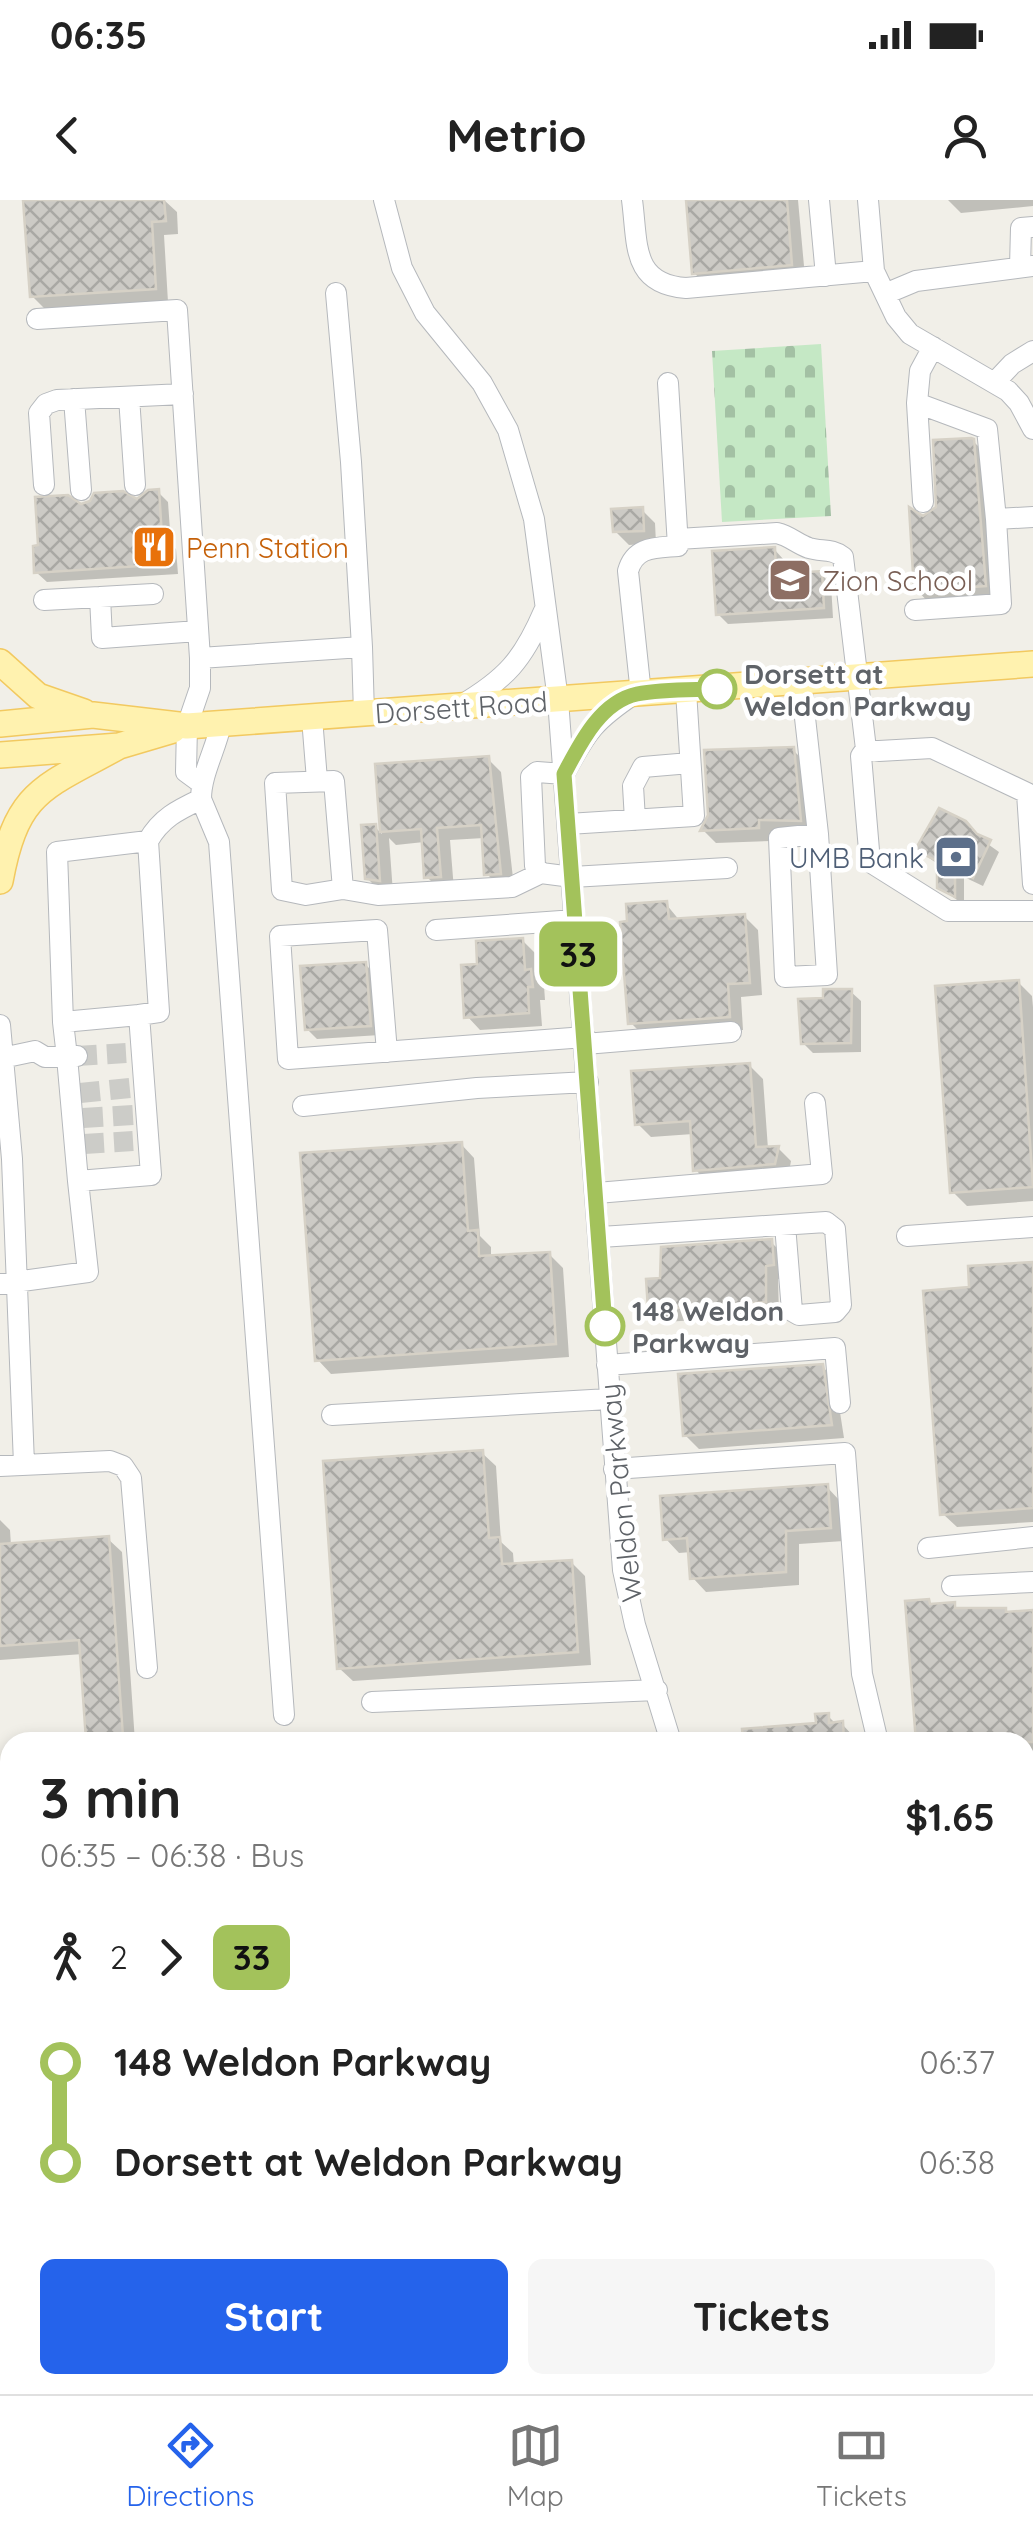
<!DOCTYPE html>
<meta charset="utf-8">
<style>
body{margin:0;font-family:Quicksand,sans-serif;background:#f6f6f6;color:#222;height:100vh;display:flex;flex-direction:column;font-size:38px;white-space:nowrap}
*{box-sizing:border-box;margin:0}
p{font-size:32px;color:#767676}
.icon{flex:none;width:55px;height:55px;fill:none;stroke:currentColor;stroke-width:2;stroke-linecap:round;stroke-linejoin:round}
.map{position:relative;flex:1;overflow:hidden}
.panel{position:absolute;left:0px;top:1532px;width:1035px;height:662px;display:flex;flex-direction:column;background:#fff;border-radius:30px 30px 0 0;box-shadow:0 5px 15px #0003}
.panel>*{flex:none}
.badge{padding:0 20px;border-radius:15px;font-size:35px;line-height:65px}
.map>.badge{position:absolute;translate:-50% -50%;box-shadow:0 0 0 5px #fff}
.legs{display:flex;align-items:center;gap:15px;height:110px;padding:0 40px;font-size:32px}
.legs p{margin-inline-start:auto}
.overview{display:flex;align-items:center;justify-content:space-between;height:170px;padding:0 40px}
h1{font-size:55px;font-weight:800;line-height:75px}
.button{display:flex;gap:20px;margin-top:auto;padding:20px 40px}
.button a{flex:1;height:115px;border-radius:15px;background:#2563eb;color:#fff;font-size:40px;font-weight:800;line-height:115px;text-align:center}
.button a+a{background:#f6f6f6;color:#222}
ul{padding:0 40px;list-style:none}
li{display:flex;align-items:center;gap:35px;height:100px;font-size:38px}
li i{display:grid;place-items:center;width:15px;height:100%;margin:0 12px;background:currentColor}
li i::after{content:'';width:25px;height:25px;margin:-12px;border:8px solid;border-radius:50%;background:#fff}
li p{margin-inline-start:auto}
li:first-child i{background:linear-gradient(#0000 50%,currentColor 0)}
li:last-child i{background:linear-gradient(currentColor 50%,#0000 0)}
.status{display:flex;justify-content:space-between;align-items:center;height:70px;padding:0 50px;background:#fff;direction:ltr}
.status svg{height:28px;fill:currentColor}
header{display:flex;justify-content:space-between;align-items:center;height:130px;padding:0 40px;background:#fff;font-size:45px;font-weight:800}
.tabs{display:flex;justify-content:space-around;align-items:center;height:140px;border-top:2px solid #e0e0e0;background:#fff;font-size:28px;color:#767676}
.tabs a{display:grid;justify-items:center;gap:5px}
.tabs .active{color:#2563eb}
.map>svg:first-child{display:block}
.cemetery{fill:url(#cemetery-stones)}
.shadow{fill:#0003}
.building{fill:url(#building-cross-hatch);stroke:#d6d1c6;stroke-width:2.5}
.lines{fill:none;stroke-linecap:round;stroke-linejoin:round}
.minor-tunnel{stroke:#ccccc8;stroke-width:20;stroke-dasharray:20 10;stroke-linecap:butt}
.minor-casing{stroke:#b5b8bc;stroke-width:22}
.major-casing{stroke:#f2c960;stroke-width:28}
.minor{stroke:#fff;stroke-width:20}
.major{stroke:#fff2af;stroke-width:25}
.line-1-casing{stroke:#fff;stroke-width:22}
.line-1{stroke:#a3c25b;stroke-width:15}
.stop-1-dot{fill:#fff;stroke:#a3c25b;stroke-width:5}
.labels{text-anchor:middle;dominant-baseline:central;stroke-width:9;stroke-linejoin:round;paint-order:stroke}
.food-label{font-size:28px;fill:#c56008;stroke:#fff;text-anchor:start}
.education-label{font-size:28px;fill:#785e54;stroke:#fff;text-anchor:start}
.stop-label{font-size:28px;font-weight:bold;fill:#5f6368;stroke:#fff;text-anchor:start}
.street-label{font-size:28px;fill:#5f6368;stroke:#fff}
.service-label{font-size:28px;fill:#4e5e75;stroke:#fff;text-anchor:end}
</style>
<div class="status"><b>06:35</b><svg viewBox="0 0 49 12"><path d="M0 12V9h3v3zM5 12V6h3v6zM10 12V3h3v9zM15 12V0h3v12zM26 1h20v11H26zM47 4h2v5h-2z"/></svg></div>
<header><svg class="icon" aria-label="back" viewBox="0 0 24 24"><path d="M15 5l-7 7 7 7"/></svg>Metrio<svg class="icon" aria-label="person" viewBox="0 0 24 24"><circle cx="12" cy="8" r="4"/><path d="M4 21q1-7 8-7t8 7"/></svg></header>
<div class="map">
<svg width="1033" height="2194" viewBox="0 0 1033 2194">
<defs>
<pattern id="cemetery-stones" width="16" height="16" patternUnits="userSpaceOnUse" patternTransform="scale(2.5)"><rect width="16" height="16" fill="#c5e8c5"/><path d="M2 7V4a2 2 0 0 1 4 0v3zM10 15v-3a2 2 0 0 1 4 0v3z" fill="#a3c0a4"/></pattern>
<pattern id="building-cross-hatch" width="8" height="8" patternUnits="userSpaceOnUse" patternTransform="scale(2.5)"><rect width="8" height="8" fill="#cccac5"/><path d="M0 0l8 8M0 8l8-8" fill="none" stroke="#a9a8a4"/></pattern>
</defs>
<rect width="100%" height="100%" fill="#f1efe8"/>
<path class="cemetery" d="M 821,144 L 831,316 L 722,322 L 712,151 Z"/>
<path class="shadow" d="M 26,0 L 164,0 L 177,12 L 178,34 L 164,35 L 168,102 L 46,110 L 32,96 Z
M 688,0 L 798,0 L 805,77 L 708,86 L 694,73 Z
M 948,0 L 1033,0 L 1033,6 L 961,13 Z
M 973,241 L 987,255 L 998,399 L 930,404 L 917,390 L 923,319 L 938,309 Z
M 158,292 L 168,302 L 171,344 L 176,349 L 178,374 L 47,382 L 36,372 L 81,306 L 137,302 Z
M 642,310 L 655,323 L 656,343 L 629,345 L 615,331 Z
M 774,349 L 784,360 L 785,376 L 821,374 L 831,384 L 833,418 L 728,424 L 718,414 Z
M 793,550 L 807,564 L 814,633 L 772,641 L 716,643 L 703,630 Z
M 488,559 L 501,572 L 514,687 L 500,687 L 487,674 L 484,638 L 450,640 L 454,690 L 441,691 L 427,677 L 424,642 L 396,645 L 389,638 L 393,693 L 381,692 L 367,678 L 375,627 L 382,634 L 378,567 Z
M 978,637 L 999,652 L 983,686 L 964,677 L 964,705 L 939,687 L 939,665 L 918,650 Z
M 666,704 L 680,721 L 744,716 L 758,730 L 762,795 L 741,797 L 743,830 L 645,837 L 631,823 Z
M 522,740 L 536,754 L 537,779 L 544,786 L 545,800 L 540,800 L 542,826 L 480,830 L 467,816 L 480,766 Z
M 365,764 L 375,774 L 380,835 L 317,839 L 307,829 Z
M 1018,782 L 1032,796 L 1033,807 L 1033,1001 L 967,1006 L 953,992 Z
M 850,791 L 861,801 L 861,852 L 813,853 L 803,843 L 826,801 Z
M 749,865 L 763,879 L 768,949 L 778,948 L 791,961 L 788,977 L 709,984 L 696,970 L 693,934 L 651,937 L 637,923 Z
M 461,944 L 474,958 L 480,1036 L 491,1047 L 491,1058 L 549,1054 L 563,1068 L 569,1157 L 331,1174 L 318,1160 Z
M 771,1042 L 785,1056 L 787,1078 L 778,1079 L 779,1115 L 664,1122 L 650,1109 L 662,1080 Z
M 1033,1064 L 1033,1322 L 957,1327 L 943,1314 L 972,1090 Z
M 822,1166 L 835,1180 L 844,1238 L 699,1249 L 685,1235 Z
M 482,1253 L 496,1266 L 501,1342 L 513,1353 L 514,1366 L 571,1362 L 585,1376 L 591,1465 L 353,1481 L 339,1468 Z
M 827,1287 L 840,1301 L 844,1341 L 799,1344 L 799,1385 L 706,1392 L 693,1378 L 691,1352 L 679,1353 L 666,1339 Z
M 0,1320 L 10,1330 L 11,1346 L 108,1339 L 122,1352 L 135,1542 L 92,1542 L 89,1539 L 83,1454 L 0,1460 Z
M 928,1401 L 933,1406 L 954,1405 L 959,1410 L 1005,1410 L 1009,1415 L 1033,1413 L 1033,1561 L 1025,1561 L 1025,1542 L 918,1542 L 908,1403 Z
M 828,1516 L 836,1524 L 842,1524 L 855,1538 L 856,1542 L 745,1542 L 744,1531 L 818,1526 Z
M 0,1641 L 10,1641 L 10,1809 L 0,1799 Z
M 1033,1768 L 1033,1860 L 1025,1860 L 1025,1769 Z
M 0,1904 L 10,1904 L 10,1992 L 0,1993 Z
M 1028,2087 L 1033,2087 L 1033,2178 L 1025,2178 L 1025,2093 L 1029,2092 Z
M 394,2185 L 485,2185 L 486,2194 L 395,2194 Z
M 596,2185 L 687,2185 L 687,2194 L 597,2194 Z
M 770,2185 L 859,2185 L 860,2194 L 771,2194 Z"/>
<path class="building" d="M 23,0 L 164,0 L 166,21 L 152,22 L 156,89 L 30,97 Z
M 686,0 L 787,0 L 792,65 L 692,74 Z
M 971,238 L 974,239 L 986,386 L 914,391 L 909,307 L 923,316 L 936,307 L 933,240 Z
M 159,289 L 162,337 L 167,337 L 169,364 L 34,373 L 33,346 L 38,345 L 35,297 L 68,295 L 81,304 L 90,301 L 94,293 L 123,291 L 137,299 L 148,290 Z
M 643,307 L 644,331 L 613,332 L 611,309 Z
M 775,347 L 776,374 L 822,371 L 824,408 L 716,415 L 712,351 Z
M 794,547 L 801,621 L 759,620 L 759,628 L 700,631 L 708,615 L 704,550 Z
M 489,556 L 501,674 L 484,675 L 481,625 L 437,628 L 441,677 L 424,678 L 421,629 L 380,632 L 375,564 Z
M 939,608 L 966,621 L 977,634 L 991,640 L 973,678 L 955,669 L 955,697 L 937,688 L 937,661 L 915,650 Z
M 376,624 L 380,681 L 365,679 L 361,625 Z
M 667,701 L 669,719 L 745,714 L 750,783 L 728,784 L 730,817 L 628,824 L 620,722 L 627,721 L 626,704 Z
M 523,738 L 525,770 L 531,769 L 533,787 L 528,787 L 529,813 L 464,818 L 461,765 L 477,764 L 476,741 Z
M 366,762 L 371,826 L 305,830 L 300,766 Z
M 1019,780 L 1033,987 L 950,993 L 935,786 Z
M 823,789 L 852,789 L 851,843 L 801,844 L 798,799 L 823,798 Z
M 750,863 L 756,947 L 779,946 L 775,964 L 693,971 L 690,921 L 635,925 L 631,871 Z
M 462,942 L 468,1031 L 478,1030 L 479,1056 L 550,1052 L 556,1144 L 315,1161 L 300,953 Z
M 772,1039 L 774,1065 L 766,1066 L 766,1102 L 648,1110 L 646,1079 L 660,1078 L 661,1047 Z
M 1033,1062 L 1033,1308 L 940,1315 L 923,1091 L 969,1087 L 968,1066 Z
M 823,1164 L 832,1225 L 683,1236 L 678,1174 Z
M 483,1250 L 489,1338 L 500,1337 L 502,1364 L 572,1360 L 578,1452 L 337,1469 L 323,1261 Z
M 828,1284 L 831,1328 L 786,1331 L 786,1372 L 690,1379 L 687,1338 L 663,1340 L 660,1296 Z
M 109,1336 L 123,1537 L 86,1540 L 79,1440 L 0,1446 L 0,1344 Z
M 929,1399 L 930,1404 L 955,1402 L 955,1408 L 1006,1408 L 1006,1412 L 1033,1410 L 1033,1542 L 916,1542 L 905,1401 Z
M 829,1513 L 829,1523 L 843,1521 L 844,1542 L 743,1542 L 742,1529 L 816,1523 L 815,1514 Z"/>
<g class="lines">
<path class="minor-tunnel" d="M 77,856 L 126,853
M 80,893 L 130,888
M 83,918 L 133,915
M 84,944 L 133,941"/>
<defs>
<path id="minor" d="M 384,0 L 402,68 L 425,113 L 482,183 L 508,230 L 534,319 L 558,500 L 623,1370 L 635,1425 L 671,1542
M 632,0 C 638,44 631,84 686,88 L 874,71
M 819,0 L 826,76
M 868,0 L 874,71 L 896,117 L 910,134 L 1008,191 L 1019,203 L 1033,229
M 1020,67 L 1021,28 L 1033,27
M 885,94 L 916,81 L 1033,66
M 37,119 L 177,110 L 200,458 L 200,488 L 187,526 L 186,572 L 201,583
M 933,147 L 920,171 L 917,203 L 987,229 L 996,319
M 995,182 L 1012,164 L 1033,151
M 129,197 L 135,285
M 74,199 L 81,290
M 917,203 L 923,302
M 44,285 L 39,213 L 46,204 L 57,200 L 183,194
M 678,339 L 777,333 C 790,336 797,344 809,348 C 822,352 831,348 843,357 L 866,549 L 861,556 L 870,662 L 948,711 L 1033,711
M 153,394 L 100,397 L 102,438 L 198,431
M 44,400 L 100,397
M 915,410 L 1001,404 L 996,319 L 1033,317
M 362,447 L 364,514
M 200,458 L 362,447 L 351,262 L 336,93
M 801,482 L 818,634 L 827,775 L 785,777 L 779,638 L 818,634
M 641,494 L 628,371 C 635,346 655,348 678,346 L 668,183
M 460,506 C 506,479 523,460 544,411
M 312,518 L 317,580
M 866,549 L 879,551 L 932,548 L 1027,593 L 1033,684
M 565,572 C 587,531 595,520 634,494
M 564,574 L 537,572 L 531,577 L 535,666 L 541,673 L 572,677 L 727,668
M 334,581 L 343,689 L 306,695 L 282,690 L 275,583 Z
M 201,599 L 219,642 L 284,1515
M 635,620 L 633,586 L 643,567 L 690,563
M 568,624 L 694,616 L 686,491
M 343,689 L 378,695 L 512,687 L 541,673
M 436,730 L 575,720
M 139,815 L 159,812 L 148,641
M 0,825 L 12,959 L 24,1264
M 585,844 L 731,832
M 387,852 L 377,730 L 280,736 L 288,859 L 585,837
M 77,856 L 67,857 L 78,981
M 2,858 L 35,851 L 45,857 L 67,857 L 63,822
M 303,906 L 477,888 L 588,882
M 597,993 L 822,974 L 815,903
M 907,1036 L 1033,1027
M 600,1037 L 616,1036 L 826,1022 L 835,1029 L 841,1105 L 835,1112 L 799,1115 L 792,1111 L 785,1025
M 0,1084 L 88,1072 L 78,981 L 151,975 L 139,815 L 63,822 L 57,652 L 148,641 C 161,618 178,610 201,599 C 201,574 216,549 221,524
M 607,1165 L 835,1148 L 840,1203
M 332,1215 L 609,1199
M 0,1266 L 110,1261 L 123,1266 L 131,1278 L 147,1468
M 614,1269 L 845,1253 L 862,1474 L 878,1542
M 928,1348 L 1033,1337
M 952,1386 L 1033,1382
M 372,1502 L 657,1490
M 1025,1599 L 1033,1599
M 0,1605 L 10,1604
M 1025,1711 L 1033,1712
M 0,1862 L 10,1861
M 1025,1929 L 1033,1951
M 1025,2007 L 1033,1988
M 278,2185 L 279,2194
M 355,2185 L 355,2194
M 552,2185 L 553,2194
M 722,2185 L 723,2194
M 883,2185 L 884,2194"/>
<path id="major" d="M 0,462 L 38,496 L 84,512
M 0,524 L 93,515 L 187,526 L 1033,464
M 0,555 L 119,546 L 173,530
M 0,681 C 17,589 44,588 119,546"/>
</defs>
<use href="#minor" class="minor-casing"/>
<use href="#major" class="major-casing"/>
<use href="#minor" class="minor"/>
<use href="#major" class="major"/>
</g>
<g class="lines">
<defs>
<path id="line-1" d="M 605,1126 L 564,574 C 580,544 600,502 637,494 C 662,489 691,490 717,489"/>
</defs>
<use href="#line-1" class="line-1-casing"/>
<use href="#line-1" class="line-1"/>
</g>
<defs>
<symbol id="restaurant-square" viewBox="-11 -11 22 22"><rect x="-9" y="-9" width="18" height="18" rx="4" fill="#e8710a" stroke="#fff"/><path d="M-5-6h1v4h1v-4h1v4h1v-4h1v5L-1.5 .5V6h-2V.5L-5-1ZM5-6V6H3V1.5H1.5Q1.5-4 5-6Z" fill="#fff"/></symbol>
<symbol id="school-square" viewBox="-11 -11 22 22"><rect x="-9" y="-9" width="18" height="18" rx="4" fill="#8d6e63" stroke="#fff"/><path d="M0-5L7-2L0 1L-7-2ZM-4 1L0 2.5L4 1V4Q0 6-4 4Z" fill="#fff"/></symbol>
<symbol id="bank-square" viewBox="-11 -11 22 22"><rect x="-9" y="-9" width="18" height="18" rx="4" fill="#5c6f8a" stroke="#fff"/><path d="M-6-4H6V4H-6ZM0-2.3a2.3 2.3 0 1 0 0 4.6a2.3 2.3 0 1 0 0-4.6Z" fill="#fff"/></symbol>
</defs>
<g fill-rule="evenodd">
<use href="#restaurant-square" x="129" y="322" width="50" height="50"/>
<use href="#school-square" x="765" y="355" width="50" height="50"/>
<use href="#bank-square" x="931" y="632" width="50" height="50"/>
</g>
<g class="stop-1-dot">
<circle cx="717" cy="489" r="18"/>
<circle cx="605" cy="1126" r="18"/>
</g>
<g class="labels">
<g class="food-label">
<text x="186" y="347">Penn Station</text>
</g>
<g class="education-label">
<text x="822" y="380">Zion School</text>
</g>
<g class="stop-label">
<text x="744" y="473">Dorsett at<tspan x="744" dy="32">Weldon Parkway</tspan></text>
<text x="632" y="1110">148 Weldon<tspan x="632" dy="32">Parkway</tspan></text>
</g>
<g class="street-label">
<text transform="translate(461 507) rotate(-4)">Dorsett Road</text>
<text transform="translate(620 1293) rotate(-96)">Weldon Parkway</text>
</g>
<g class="service-label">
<text x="924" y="657">UMB Bank</text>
</g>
</g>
</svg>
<b class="badge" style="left:578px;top:754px;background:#a3c25b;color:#111">33</b>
<section class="panel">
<div class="overview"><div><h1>3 min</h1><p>06:35 – 06:38 · Bus</p></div><b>$1.65</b></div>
<div class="legs"><svg class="icon" aria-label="walk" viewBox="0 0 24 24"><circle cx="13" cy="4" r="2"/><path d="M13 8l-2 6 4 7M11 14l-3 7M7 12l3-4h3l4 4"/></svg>2<svg class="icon" aria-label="forward" viewBox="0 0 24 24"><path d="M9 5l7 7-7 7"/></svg><b class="badge" style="background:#a3c25b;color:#111">33</b></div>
<ul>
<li><i style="color:#a3c25b"></i><b>148 Weldon Parkway</b><p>06:37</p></li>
<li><i style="color:#a3c25b"></i><b>Dorsett at Weldon Parkway</b><p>06:38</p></li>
</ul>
<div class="button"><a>Start</a><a>Tickets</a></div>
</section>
</div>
<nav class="tabs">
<a class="active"><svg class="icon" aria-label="directions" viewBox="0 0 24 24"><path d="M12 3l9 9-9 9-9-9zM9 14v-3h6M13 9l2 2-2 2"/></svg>Directions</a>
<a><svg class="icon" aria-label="map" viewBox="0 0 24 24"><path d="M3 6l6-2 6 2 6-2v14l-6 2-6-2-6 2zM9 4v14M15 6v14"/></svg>Map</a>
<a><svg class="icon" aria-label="tickets" viewBox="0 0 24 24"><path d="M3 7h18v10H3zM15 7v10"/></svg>Tickets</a>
</nav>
